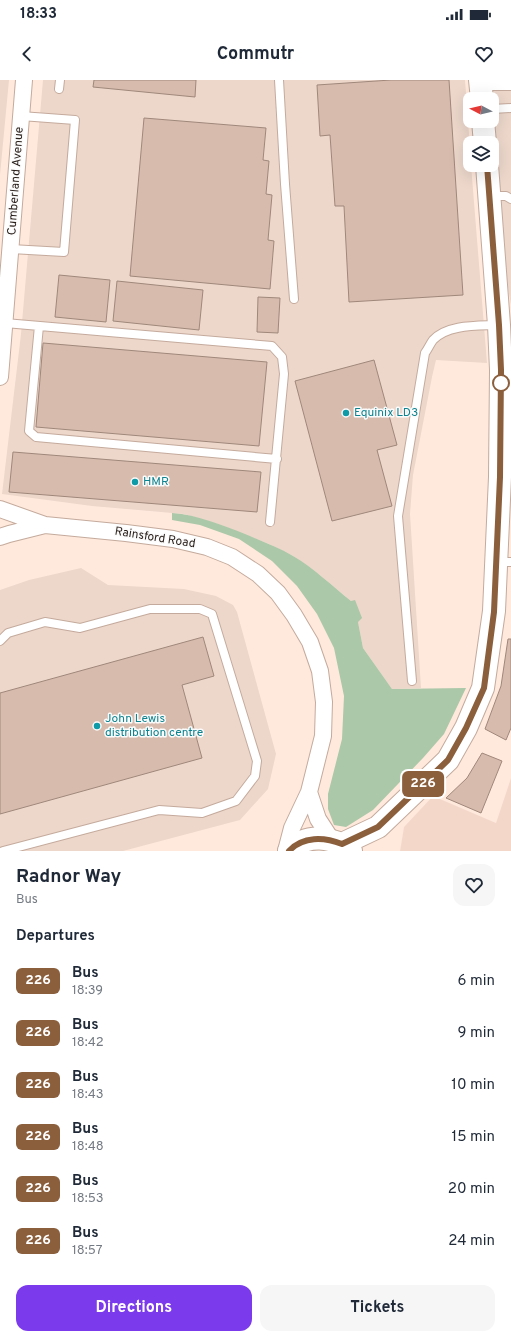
<!DOCTYPE html>
<style>
body{margin:0;font-family:Overpass,sans-serif;background:#f6f6f7;color:#1f2937;height:100vh;display:flex;flex-direction:column;font-size:15px;white-space:nowrap}
*{box-sizing:border-box;margin:0}
p{font-size:13px;color:#747a83}
.icon{flex:none;width:22px;height:22px;fill:none;stroke:currentColor;stroke-width:2;stroke-linecap:round;stroke-linejoin:round}
.map{position:relative;height:771px;overflow:hidden}
.panel{display:flex;flex-direction:column;background:#fff;flex:1}
.panel>*{flex:none}
.badge{padding:0 8px;border-radius:6px;font-size:14px;line-height:26px}
.needle{width:26px;rotate:277deg}
.fabs{position:absolute;left:463px;top:12px;display:grid;gap:8px}
.fabs a{display:grid;place-items:center;width:36px;height:36px;border-radius:8px;background:#fff;box-shadow:0 4px 16px #0002;font-size:20px}
.map>.badge{position:absolute;translate:-50% -50%;box-shadow:0 0 0 2px #fff}
h2{padding:0 16px;font-size:15px;line-height:36px}
.round{display:grid;place-items:center;flex:none;width:42px;height:42px;border-radius:12px;background:#f6f6f7}
.summary{display:flex;align-items:center;justify-content:space-between;height:68px;padding:0 16px}
h1{font-size:19px;font-weight:700;line-height:30px}
.button{display:flex;gap:8px;margin-top:auto;padding:8px 16px}
.button a{flex:1;height:46px;border-radius:12px;background:#7c3aed;color:#fff;font-size:16px;font-weight:700;line-height:46px;text-align:center}
.button a+a{background:#f6f6f7;color:#1f2937}
ul{padding:0;list-style:none}
li{display:flex;align-items:center;gap:12px;height:52px;padding:0 16px}
li div{flex:1}
li b{display:block;font-size:15px}
li em{font-style:normal}
li .badge{min-width:44px;font-weight:700;text-align:center}
.status{display:flex;justify-content:space-between;align-items:center;height:28px;padding:0 20px;background:#fff;direction:ltr}
.status svg{height:11px;fill:currentColor}
header{display:flex;justify-content:space-between;align-items:center;height:52px;padding:0 16px;background:#fff;font-size:18px;font-weight:700}
.map>svg:first-child{display:block}
.built{fill:#f3d8ca}
.industrial{fill:#edd7cb}
.forest{fill:#abc8a8}
.building{fill:#d7bcae;stroke:#9f877a}
.lines{fill:none;stroke-linecap:round;stroke-linejoin:round}
.lane-casing{stroke:#c4aa9c;stroke-width:10}
.street-casing{stroke:#c4aa9c;stroke-width:18}
.secondary-casing{stroke:#c4aa9c;stroke-width:24}
.lane{stroke:#fff;stroke-width:8}
.street{stroke:#fff;stroke-width:16}
.secondary{stroke:#fff;stroke-width:22}
.line-casing{stroke:#fff;stroke-width:9}
.line{stroke:#8b5e3c;stroke-width:6}
.stop-dot{fill:#fff;stroke:#8b5e3c;stroke-width:2}
.culture-dot{fill:#0f9aa8;stroke:#fbfbfb;stroke-width:1.5}
.labels{text-anchor:middle;dominant-baseline:central;stroke-width:3;stroke-linejoin:round;paint-order:stroke}
.street-label{font-size:12px;fill:#281e19;stroke:#fbfbfb}
.culture-label{font-size:12px;fill:#0d838f;stroke:#fbfbfb;text-anchor:start}
</style>
<div class="status"><b>18:33</b><svg viewBox="0 0 49 12"><path d="M0 12V9h3v3zM5 12V6h3v6zM10 12V3h3v9zM15 12V0h3v12zM26 1h20v11H26zM47 4h2v5h-2z"/></svg></div>
<header><svg class="icon" aria-label="back" viewBox="0 0 24 24"><path d="M15 5l-7 7 7 7"/></svg>Commutr<svg class="icon" aria-label="heart" viewBox="0 0 24 24"><path d="M12 20l-8-8c-3-5 5-10 8-4 3-6 11-1 8 4z"/></svg></header>
<div class="map">
<svg width="511" height="771" viewBox="0 0 511 771">
<rect width="100%" height="100%" fill="#ffe9dd"/>
<path class="built" d="M 511,698 L 511,771 L 400,771 L 404,747 L 433,716 L 496,743 Z"/>
<path class="industrial" d="M 0,0 L 9,0 L 0,95 Z
M 43,0 L 465,0 L 470,68 L 470,85 L 471,85 L 487,283 L 436,280 L 432,297 L 413,395 L 410,434 L 421,608 L 392,609 L 363,568 L 358,542 L 351,521 L 315,491 L 293,476 L 269,464 L 218,444 L 184,434 L 92,426 L 2,414 L 21,254 Z
M 483,0 L 511,0 L 511,225 L 493,122 L 492,19 Z
M 81,488 L 108,505 L 184,509 L 216,516 L 233,525 L 237,532 L 276,674 L 268,709 L 240,740 L 123,771 L 0,771 L 0,510 L 29,500 Z"/>
<path class="forest" d="M 172,433 C 198,435 222,445 245,454 C 261,461 278,467 293,476 C 314,488 332,506 351,521 L 355,520 L 362,538 L 358,542 L 363,568 L 392,609 L 466,608 L 444,654 L 423,678 L 373,730 L 346,747 L 334,745 L 328,729 L 328,714 L 342,659 L 344,616 L 334,568 L 317,534 L 297,506 L 272,481 L 239,459 L 200,445 L 172,440 Z"/>
<path class="building" d="M 94,0 L 196,0 L 195,17 L 93,7 Z
M 391,0 L 449,0 L 463,215 L 349,222 L 344,126 L 335,126 L 330,55 L 320,56 L 317,5 Z
M 144,38 L 266,48 L 263,80 L 269,81 L 266,114 L 272,115 L 268,160 L 274,161 L 270,209 L 130,196 Z
M 59,195 L 110,200 L 106,242 L 55,237 Z
M 117,201 L 203,210 L 199,250 L 113,241 Z
M 258,217 L 280,218 L 278,253 L 257,252 Z
M 43,263 L 267,282 L 259,366 L 36,347 Z
M 374,280 L 397,365 L 377,370 L 392,426 L 332,441 L 295,301 Z
M 13,372 L 261,392 L 257,432 L 9,412 Z
M 203,557 L 214,596 L 182,605 L 202,678 L 0,734 L 0,613 Z
M 508,559 L 511,559 L 511,648 L 506,660 L 485,649 L 501,606 Z
M 482,673 L 502,681 L 481,733 L 446,718 L 467,698 Z"/>
<g class="lines">
<defs>
<path id="lane" d="M 279,0 L 285,104 L 294,219
M 59,9 L 60,0
M 492,29 L 511,28
M 491,116 L 506,116 L 511,119
M 11,169 L 64,172 L 75,40 L 21,36
M 5,243 L 272,266 L 282,277 L 284,294 L 270,442
M 39,246 L 29,351 L 36,357 L 277,379
M 496,482 L 511,482
M 0,561 L 8,553 L 45,542 L 80,548 L 150,529 L 200,529 L 212,534 L 257,681 L 255,696 L 236,721 L 202,733 L 159,730 L 3,771
M 412,601 L 398,436 L 425,273 C 428,269 430,264 433,260 C 448,244 478,246 498,245"/>
<path id="street" d="M 480,2 L 511,2
M 0,297 L 24,0
M 0,429 L 45,445 L 126,453 L 173,459 L 207,467 L 232,477 L 258,494 L 278,513 L 294,535 L 310,562 L 320,591 L 324,622 L 323,656 L 309,712 L 292,748 L 286,771
M 0,457 L 9,454 L 45,445
M 309,712 L 318,739 L 331,759"/>
<path id="secondary" d="M 480,0 L 482,19
M 483,41 L 485,63
M 342,764 L 378,747 L 448,680 L 466,648 L 483,608 L 494,531 L 500,397 L 501,290 L 499,245 L 487,85
M 289,771 C 306,753 333,756 351,771"/>
</defs>
<use href="#lane" class="lane-casing"/>
<use href="#street" class="street-casing"/>
<use href="#secondary" class="secondary-casing"/>
<use href="#lane" class="lane"/>
<use href="#street" class="street"/>
<use href="#secondary" class="secondary"/>
</g>
<g class="lines">
<defs>
<path id="line" d="M 289,771 C 303,756 324,757 342,764 L 378,747 L 448,680 L 466,648 L 484,608 L 494,532 L 500,397 L 501,290 L 499,245 L 487,85"/>
</defs>
<use href="#line" class="line-casing"/>
<use href="#line" class="line"/>
</g>
<circle class="stop-dot" cx="501" cy="303" r="8"/>
<g class="culture-dot">
<circle cx="346" cy="333" r="4"/>
<circle cx="135" cy="402" r="4"/>
<circle cx="97" cy="646" r="4"/>
</g>
<g class="labels">
<g class="street-label">
<text transform="translate(16 101) rotate(-86)">Cumberland Avenue</text>
<text transform="translate(155 458) rotate(9)">Rainsford Road</text>
</g>
<g class="culture-label">
<text x="354" y="333">Equinix LD3</text>
<text x="143" y="402">HMR</text>
<text x="105" y="639">John Lewis<tspan x="105" dy="14">distribution centre</tspan></text>
</g>
</g>
</svg>
<div class="fabs">
<a><svg class="needle" viewBox="-14 -14 28 28"><path d="M0-13l5 13h-10z" fill="#e53935"/><path d="M0 13l5-13h-10z" fill="#747a83"/></svg></a>
<a><svg class="icon" aria-label="layers" viewBox="0 0 24 24"><path d="M12 4l9 5-9 5-9-5zM3 14l9 5 9-5"/></svg></a>
</div>
<b class="badge" style="left:423px;top:704px;background:#8b5e3c;color:#fff">226</b>
</div>
<section class="panel">
<div class="summary"><div><h1>Radnor Way</h1><p>Bus</p></div><a class="round"><svg class="icon" aria-label="heart" viewBox="0 0 24 24"><path d="M12 20l-8-8c-3-5 5-10 8-4 3-6 11-1 8 4z"/></svg></a></div>
<h2>Departures</h2>
<ul>
<li><span class="badge" style="background:#8b5e3c;color:#fff">226</span><div><b>Bus</b><p>18:39</p></div><em>6 min</em></li>
<li><span class="badge" style="background:#8b5e3c;color:#fff">226</span><div><b>Bus</b><p>18:42</p></div><em>9 min</em></li>
<li><span class="badge" style="background:#8b5e3c;color:#fff">226</span><div><b>Bus</b><p>18:43</p></div><em>10 min</em></li>
<li><span class="badge" style="background:#8b5e3c;color:#fff">226</span><div><b>Bus</b><p>18:48</p></div><em>15 min</em></li>
<li><span class="badge" style="background:#8b5e3c;color:#fff">226</span><div><b>Bus</b><p>18:53</p></div><em>20 min</em></li>
<li><span class="badge" style="background:#8b5e3c;color:#fff">226</span><div><b>Bus</b><p>18:57</p></div><em>24 min</em></li>
</ul>
<div class="button"><a>Directions</a><a>Tickets</a></div>
</section>
